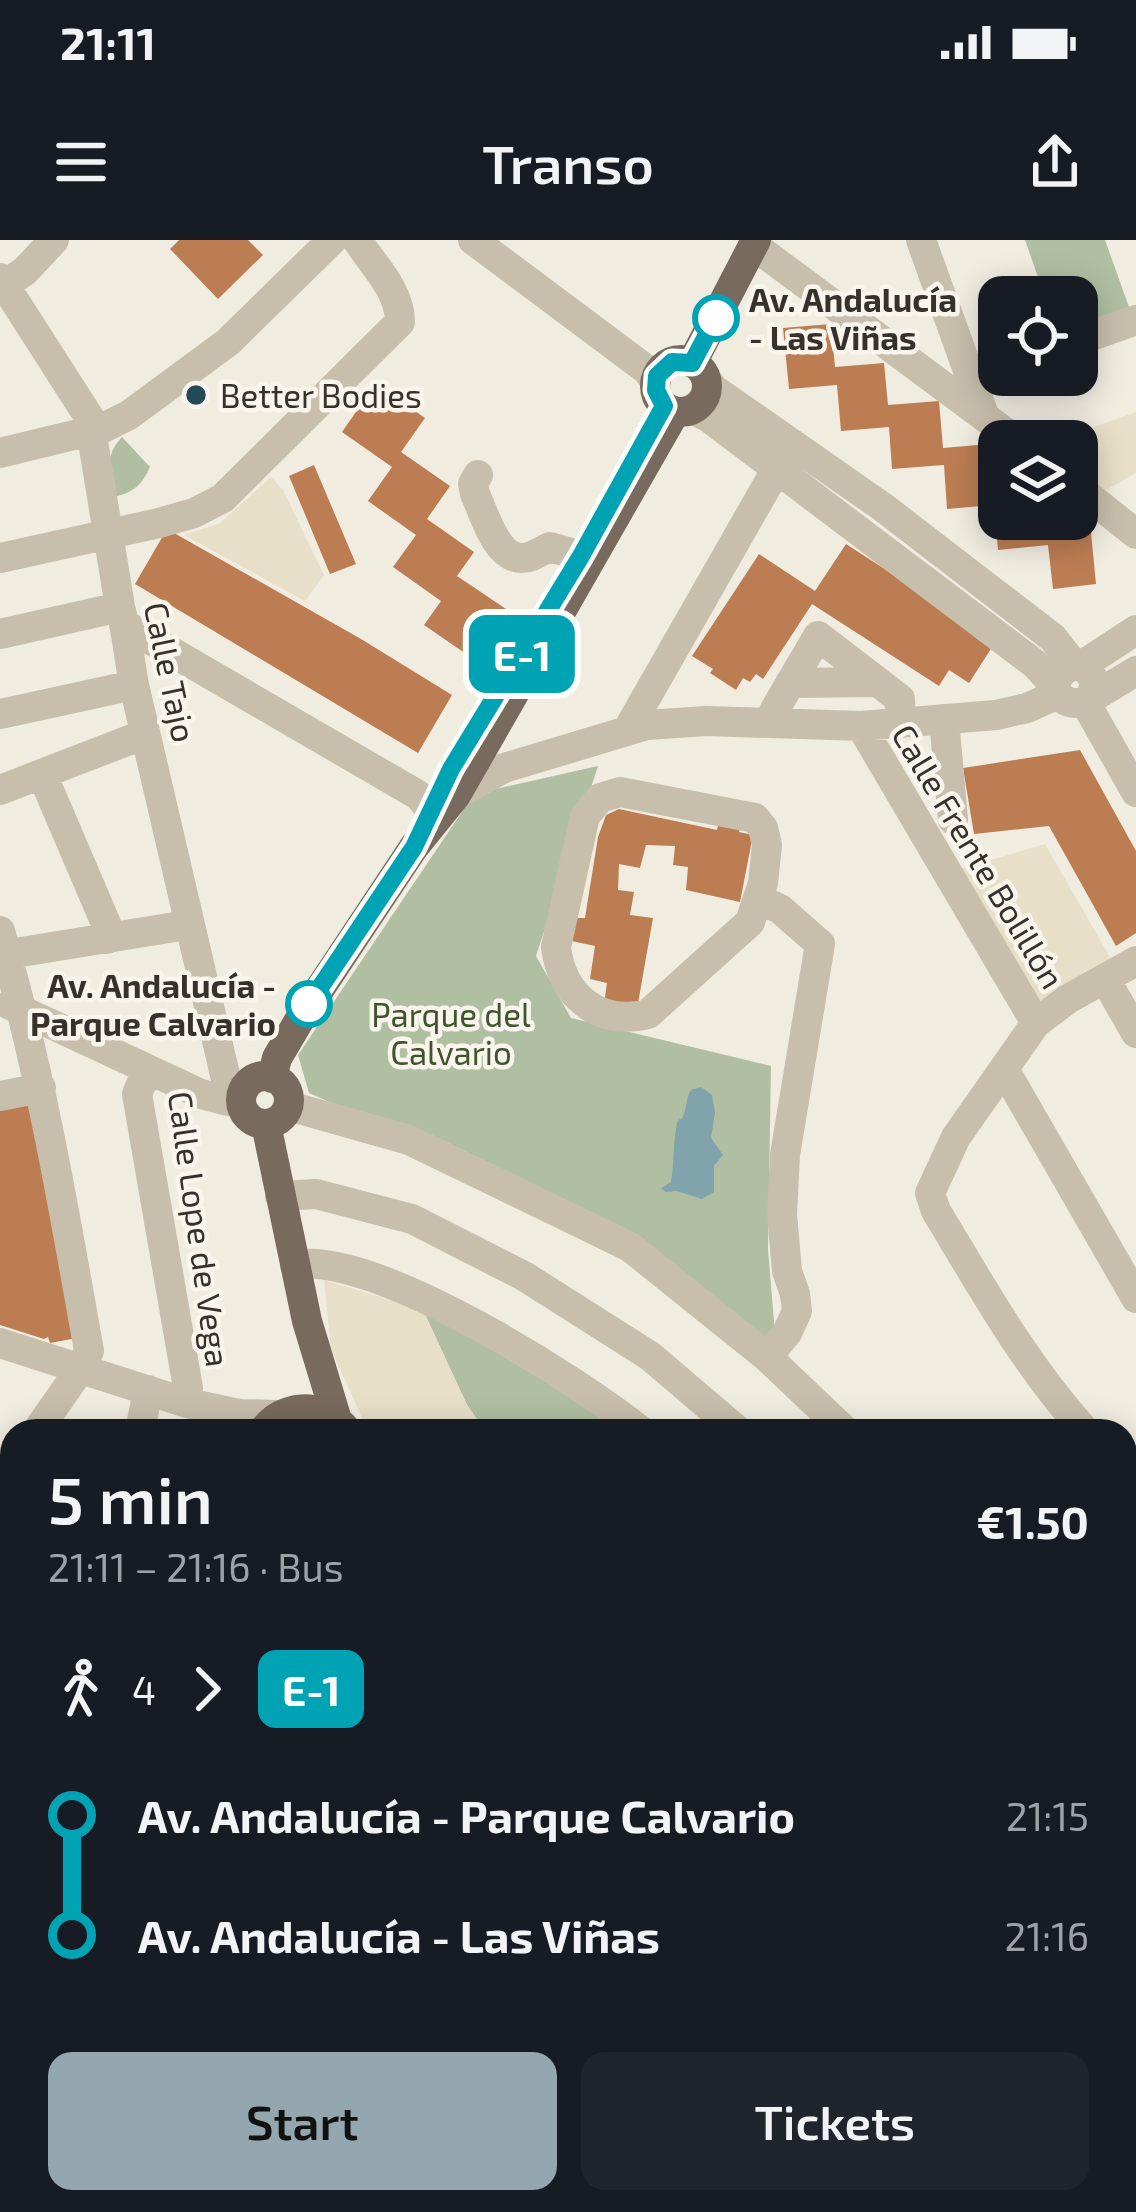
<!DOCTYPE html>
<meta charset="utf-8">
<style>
body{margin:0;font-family:"Exo 2",sans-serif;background:#20242c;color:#f1f3f6;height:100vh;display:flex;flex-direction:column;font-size:45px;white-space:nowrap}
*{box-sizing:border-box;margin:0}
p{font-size:39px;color:#9ea1a6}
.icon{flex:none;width:66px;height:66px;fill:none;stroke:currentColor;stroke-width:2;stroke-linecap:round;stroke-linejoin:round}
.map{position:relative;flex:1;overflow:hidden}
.details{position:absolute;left:0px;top:1179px;width:1137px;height:795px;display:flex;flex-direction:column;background:#171b24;border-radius:36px 36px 0 0;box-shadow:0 6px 30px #0003}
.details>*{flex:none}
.badge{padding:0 24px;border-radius:18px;font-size:42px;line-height:78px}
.buttons{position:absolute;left:978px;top:36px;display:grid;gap:24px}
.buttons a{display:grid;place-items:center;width:120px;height:120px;border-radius:24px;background:#171b24;box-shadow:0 6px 30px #0003;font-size:60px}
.map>.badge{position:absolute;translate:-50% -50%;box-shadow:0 0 0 6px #fff}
.legs{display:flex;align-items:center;gap:18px;height:132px;padding:0 48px;font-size:39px}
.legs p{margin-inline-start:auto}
.headline{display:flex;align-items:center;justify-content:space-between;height:204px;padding:0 48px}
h1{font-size:66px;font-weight:600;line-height:90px}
.primary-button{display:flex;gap:24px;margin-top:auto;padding:24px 48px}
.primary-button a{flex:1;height:138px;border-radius:24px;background:#94a7ae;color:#111;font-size:48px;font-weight:600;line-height:138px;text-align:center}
.primary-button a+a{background:#20242c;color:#f1f3f6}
ul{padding:0 48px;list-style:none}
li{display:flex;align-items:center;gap:42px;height:120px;font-size:45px}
li i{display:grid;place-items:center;width:18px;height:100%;margin:0 15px;background:currentColor}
li i::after{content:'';width:30px;height:30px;margin:-15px;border:9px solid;border-radius:50%;background:#171b24}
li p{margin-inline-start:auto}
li:first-child i{background:linear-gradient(#0000 50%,currentColor 0)}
li:last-child i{background:linear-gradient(currentColor 50%,#0000 0)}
.status{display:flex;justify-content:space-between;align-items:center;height:84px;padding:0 60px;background:#171b24;direction:ltr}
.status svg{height:33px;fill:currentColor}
header{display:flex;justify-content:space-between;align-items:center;height:156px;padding:0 48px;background:#171b24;font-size:54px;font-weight:600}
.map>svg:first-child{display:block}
.green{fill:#b0bfa1}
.plaza{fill:#e8dfc8}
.water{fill:#81a3ac}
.building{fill:#bc7d53}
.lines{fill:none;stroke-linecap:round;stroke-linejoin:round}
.minor{stroke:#c8beac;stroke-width:30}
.major{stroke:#786a5d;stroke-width:30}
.line-1-casing{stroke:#fff;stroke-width:27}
.line-1{stroke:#00a3b4;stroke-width:18}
.stop-1-dot{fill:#fff;stroke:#00a3b4;stroke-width:6}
.poi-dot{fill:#234a56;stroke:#f9f5ec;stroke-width:4.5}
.labels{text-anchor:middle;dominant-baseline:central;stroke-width:9;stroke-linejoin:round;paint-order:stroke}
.stop-label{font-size:33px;font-weight:bold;fill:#37312b;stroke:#f9f5ec;text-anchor:start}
.poi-label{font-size:33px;fill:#37312b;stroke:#f9f5ec;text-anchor:start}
.street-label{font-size:33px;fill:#37312b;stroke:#f9f5ec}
.park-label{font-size:33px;fill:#415430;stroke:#f9f5ec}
</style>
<div class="status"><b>21:11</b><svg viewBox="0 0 49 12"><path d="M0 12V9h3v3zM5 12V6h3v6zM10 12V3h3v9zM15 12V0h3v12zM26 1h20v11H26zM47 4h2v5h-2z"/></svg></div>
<header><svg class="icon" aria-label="menu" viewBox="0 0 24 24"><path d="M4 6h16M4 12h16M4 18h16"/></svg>Transo<svg class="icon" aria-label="share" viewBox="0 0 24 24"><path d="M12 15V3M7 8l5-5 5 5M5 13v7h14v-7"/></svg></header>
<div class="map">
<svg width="1136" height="1972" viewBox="0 0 1136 1972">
<rect width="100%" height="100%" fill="#f1ece0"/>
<path class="green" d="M 1025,0 L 1105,0 L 1129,67 L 1077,85 L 1077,57 L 1045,57 Z
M 122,197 L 150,227 C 142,245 134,252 114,257 C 111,232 103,217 122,197 Z
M 598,526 L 536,716 L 571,778 L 771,826 L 768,1009 L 776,1106 L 627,995 L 309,853 L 298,815 L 474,554 Z
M 423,1070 L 566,1146 L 630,1191 L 485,1191 L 467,1165 Z"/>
<path class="plaza" d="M 1136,172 L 1136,233 L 1092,258 L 1077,247 L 1077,201 L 1055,201 Z
M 271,237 L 283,250 L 324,335 L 305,361 L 184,295 L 220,283 Z
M 1045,604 L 1118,731 L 1040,779 L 947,633 Z
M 324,1040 L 423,1070 L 467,1165 L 485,1191 L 368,1191 L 331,1109 Z"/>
<path class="water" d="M 701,847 L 712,855 L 715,873 L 711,898 L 723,915 L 714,926 L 714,952 L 702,959 L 677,951 L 666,952 L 661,948 L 671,942 C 674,924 673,907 676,889 C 679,871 680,888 685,870 C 687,863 687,856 691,850 Z"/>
<path class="building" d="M 179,0 L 248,0 L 263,15 L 218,59 L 170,9 Z
M 831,84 L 835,127 L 884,123 L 888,165 L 939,161 L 943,208 L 989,204 L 992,245 L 999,244 L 999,279 L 1046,279 L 1047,287 L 1090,282 L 1096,344 L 1053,349 L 1048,305 L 998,310 L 994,265 L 947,269 L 944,225 L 892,229 L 889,187 L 841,191 L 837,145 L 789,149 L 783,88 Z
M 376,143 L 425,178 L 401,212 L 450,246 L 427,279 L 474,312 L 457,336 L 506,369 L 472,418 L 424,385 L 441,361 L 393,327 L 416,295 L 368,261 L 392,227 L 342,192 Z
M 314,225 L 356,324 L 330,334 L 289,236 Z
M 167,289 L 361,399 L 452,455 L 418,513 L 135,344 Z
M 846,304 L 996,401 L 969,443 L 949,430 L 939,446 L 812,364 L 763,439 L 756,434 L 750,442 L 743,438 L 736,450 L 710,433 L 713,429 L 692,416 L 759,314 L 815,351 Z
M 1080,510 L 1136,611 L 1136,693 L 1116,706 L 1049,586 L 974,594 L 963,528 Z
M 619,569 L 717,590 L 720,576 L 742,580 L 739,592 L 753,595 L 740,662 L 686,650 L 688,627 L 673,625 L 675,606 L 646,605 L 640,628 L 619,624 L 618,650 L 634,652 L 630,675 L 653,678 L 637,769 L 604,764 L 607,743 L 590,739 L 595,706 L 567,700 L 571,678 L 585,678 L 598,597 L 606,575 Z
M 30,861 L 77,1098 L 50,1103 L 48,1097 L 44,1099 L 0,1085 L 0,866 Z"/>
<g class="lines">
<path class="minor" d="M 473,0 L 647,130 L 656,142
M 921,0 L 984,175
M 753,5 L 1017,201
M 0,38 L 89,177 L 120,367 C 127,392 129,418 134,445 L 226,839 L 231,847 L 243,852
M 4,45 L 25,31 L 54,0
M 1077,101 L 1136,80
M 706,138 L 712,148 L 884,268 L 1053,398 L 1074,425
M 691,169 L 708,177 L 1035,424 L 1056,447
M 0,213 L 103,188 L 129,175 L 228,102 L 332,0
M 478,235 L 473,244 L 475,254 C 484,273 496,319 522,318 C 532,318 541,311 550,307 L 581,316
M 1077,247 L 1136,294
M 0,318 L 159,283 L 194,273 L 223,258 L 400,82 C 400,50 373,25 357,0
M 127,386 L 418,555 L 430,569
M 0,394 L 120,367
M 1081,426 L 1136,390
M 790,443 L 878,442
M 1091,457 L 1095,443 L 1088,429 L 1074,425 C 1044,436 1054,469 1085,462 L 1136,431
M 1085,462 L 1136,552
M 0,474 L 134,445
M 944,479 L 953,580
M 774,482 L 774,471 L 818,396 L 900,459 L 901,483
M 861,486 L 1036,783
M 627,491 L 776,230
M 42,534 L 107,686 L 107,699
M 0,550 L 145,494
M 620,552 L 755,578 L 763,588 L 767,605 L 763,643 L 750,682 L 648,774 C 598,786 562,756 556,707 L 585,576 L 600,558 Z
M 456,555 L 504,528 L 647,485 L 706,481 L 861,486 L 996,475 L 1027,468 L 1058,454
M 759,659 L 780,669 L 820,704 L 785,915 L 782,974 L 787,1031 L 795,1054 L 797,1071 L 787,1093 L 767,1117
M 0,691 C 40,829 64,969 89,1111 L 81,1128 L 37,1191
M 6,711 L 15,713 L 181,686 L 190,687
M 1105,739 L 1136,793
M 10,765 L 201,854 L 228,861 L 241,860
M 1004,829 L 1136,1058
M 156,834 L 143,840 L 137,854 L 188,1148 L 187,1163
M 0,856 L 41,848
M 289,866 L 409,900 L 630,1007 L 767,1117 L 845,1191
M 280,956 L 316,954 L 412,979 L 524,1036 L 650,1116 L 738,1191
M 295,1025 C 373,1010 578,1140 641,1191
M 0,1103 L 187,1163 L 239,1174 L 279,1175
M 140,1191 L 148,1150
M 1085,1191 C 1025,1125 982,1047 936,971 L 930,953 L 956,897 L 1036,783 L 1068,759 L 1136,721
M 1125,1233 L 1136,1244
M 0,1268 L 12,1238
M 12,1426 L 7,1497 L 12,1497
M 1125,1443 L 1136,1457
M 1125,1663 L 1136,1675
M 1125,1785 L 1136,1797
M 0,1800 L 12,1795
M 1125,1870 L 1136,1871
M 0,1891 L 12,1887
M 318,1962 L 324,1972
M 439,1962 L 441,1972
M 619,1962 L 621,1972
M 661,1962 L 663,1972
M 899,1962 L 901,1972
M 1029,1962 L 1031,1972
M 42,1972 L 63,1962
M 91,1972 L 114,1962"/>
<path class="major" d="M655 146a26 26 0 1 1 52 0a26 26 0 1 1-52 0Z
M 692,123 L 756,0
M241 860a24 24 0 1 1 48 0a24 24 0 1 1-48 0Z
M 272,838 L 277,818 L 303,774 L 414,607 L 456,555 L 675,172
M 266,884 L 307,1081 L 337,1180
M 263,1191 C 283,1164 319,1162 343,1186
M 0,1591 L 12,1583"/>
</g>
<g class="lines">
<defs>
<path id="line-1" d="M 309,764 L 414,607 L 451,529 L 581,316 L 664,166 L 656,150 L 657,136 L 672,122 L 692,123 L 716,78"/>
</defs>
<use href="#line-1" class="line-1-casing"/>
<use href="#line-1" class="line-1"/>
</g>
<g class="stop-1-dot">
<circle cx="716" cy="78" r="21"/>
<circle cx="309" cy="764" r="21"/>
</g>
<circle class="poi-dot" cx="196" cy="155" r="12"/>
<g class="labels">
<g class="stop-label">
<text x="749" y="59">Av. Andalucía<tspan x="749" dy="38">- Las Viñas</tspan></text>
<text x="276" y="745" text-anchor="end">Av. Andalucía -<tspan x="276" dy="38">Parque Calvario</tspan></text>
</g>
<g class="poi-label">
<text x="220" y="155">Better Bodies</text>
</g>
<g class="street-label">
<text transform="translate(171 432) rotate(78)">Calle Tajo</text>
<text transform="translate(979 616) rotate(59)">Calle Frente Bolillón</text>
<text transform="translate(200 989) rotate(82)">Calle Lope de Vega</text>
</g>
<g class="park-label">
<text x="451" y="774">Parque del<tspan x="451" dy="38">Calvario</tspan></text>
</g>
</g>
</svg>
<div class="buttons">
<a><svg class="icon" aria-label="locate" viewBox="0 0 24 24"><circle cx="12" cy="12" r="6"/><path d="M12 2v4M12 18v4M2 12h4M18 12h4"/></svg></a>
<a><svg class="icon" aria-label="layers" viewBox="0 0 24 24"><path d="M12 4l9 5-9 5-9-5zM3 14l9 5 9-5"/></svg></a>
</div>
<b class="badge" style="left:522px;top:414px;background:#00a3b4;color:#fff">E-1</b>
<section class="details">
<div class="headline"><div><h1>5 min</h1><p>21:11 – 21:16 · Bus</p></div><b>€1.50</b></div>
<div class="legs"><svg class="icon" aria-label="walk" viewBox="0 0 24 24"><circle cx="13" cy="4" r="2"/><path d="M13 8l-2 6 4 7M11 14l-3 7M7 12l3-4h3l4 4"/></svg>4<svg class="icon" aria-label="forward" viewBox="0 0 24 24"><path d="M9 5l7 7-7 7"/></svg><b class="badge" style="background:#00a3b4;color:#fff">E-1</b></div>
<ul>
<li><i style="color:#00a3b4"></i><b>Av. Andalucía - Parque Calvario</b><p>21:15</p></li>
<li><i style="color:#00a3b4"></i><b>Av. Andalucía - Las Viñas</b><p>21:16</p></li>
</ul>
<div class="primary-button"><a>Start</a><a>Tickets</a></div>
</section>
</div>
